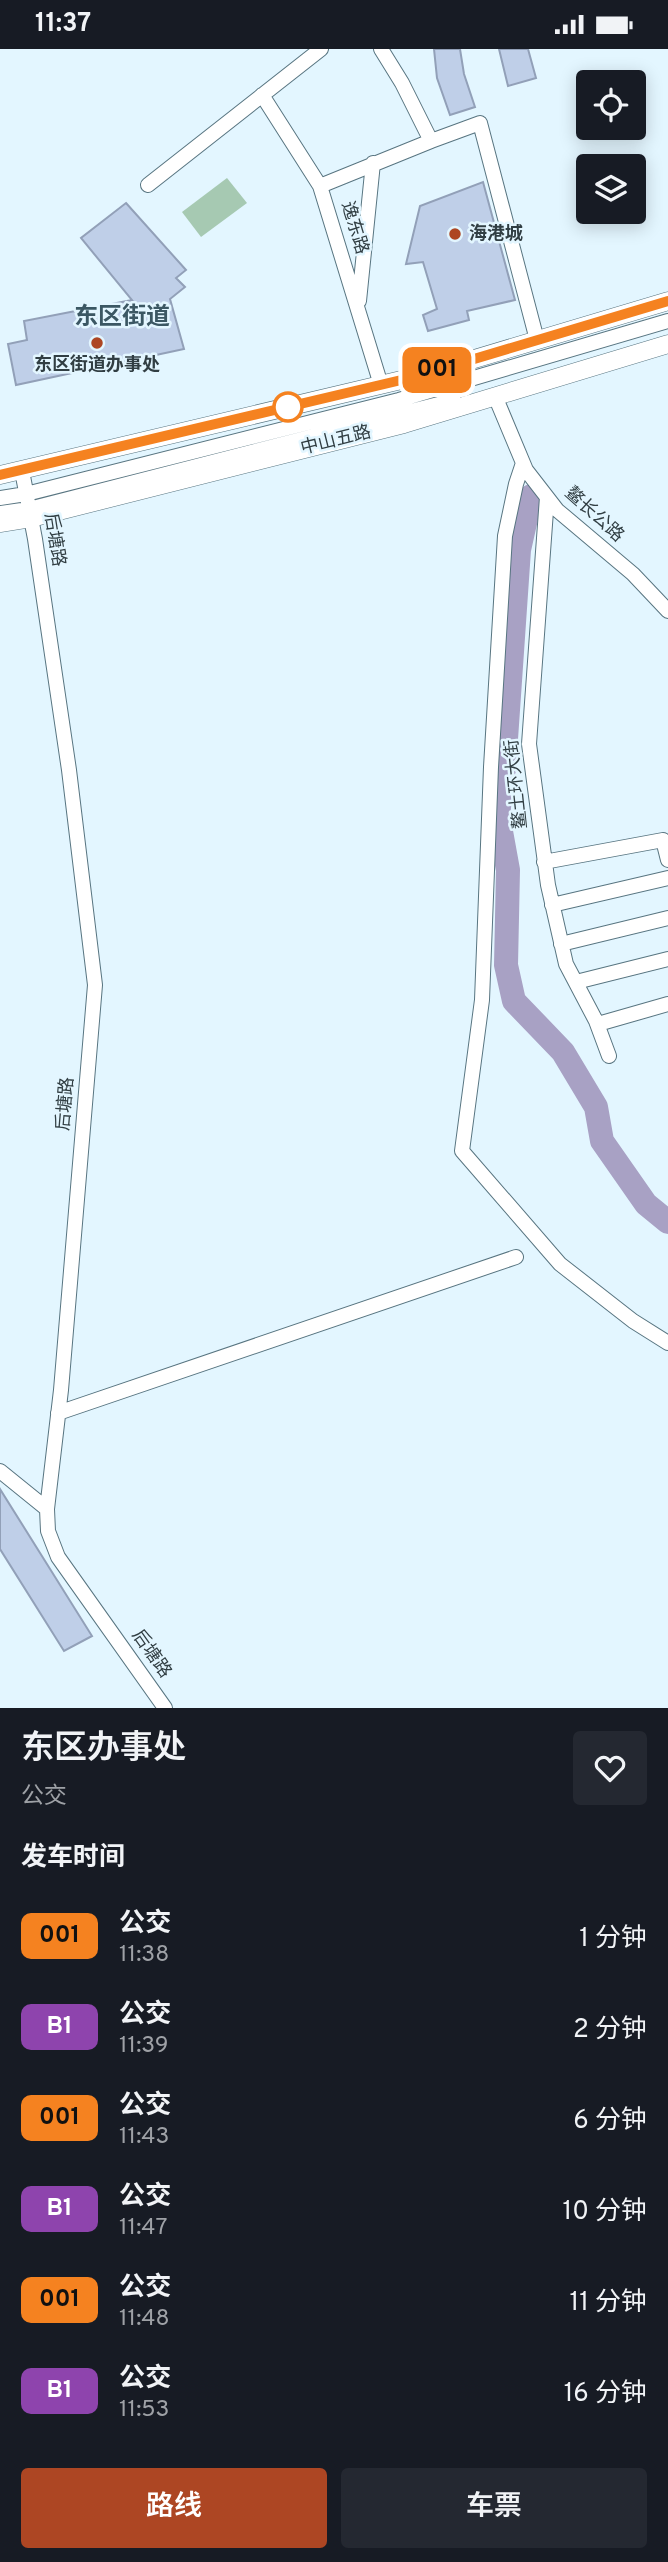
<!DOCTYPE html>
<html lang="zh">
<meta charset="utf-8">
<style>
body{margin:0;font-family:Overpass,"Noto Sans SC",sans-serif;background:#242831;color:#f1f3f6;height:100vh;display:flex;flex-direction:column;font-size:26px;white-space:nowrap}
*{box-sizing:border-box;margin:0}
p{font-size:23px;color:#9ea1a6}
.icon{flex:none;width:38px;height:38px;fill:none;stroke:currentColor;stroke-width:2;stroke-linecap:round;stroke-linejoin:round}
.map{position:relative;height:1659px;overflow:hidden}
.sheet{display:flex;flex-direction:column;background:#171b24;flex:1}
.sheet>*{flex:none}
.badge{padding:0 14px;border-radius:10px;font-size:24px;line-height:46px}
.tools{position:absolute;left:576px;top:21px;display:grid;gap:14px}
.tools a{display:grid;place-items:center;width:70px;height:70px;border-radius:7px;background:#171b24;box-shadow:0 4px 18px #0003;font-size:35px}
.map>.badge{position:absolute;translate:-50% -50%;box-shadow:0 0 0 4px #fff}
h2{padding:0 21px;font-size:26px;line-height:63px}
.round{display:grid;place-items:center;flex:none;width:74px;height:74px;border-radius:7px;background:#242831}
.head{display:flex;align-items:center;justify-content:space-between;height:119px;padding:0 21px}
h1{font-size:33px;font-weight:600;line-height:52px}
.cta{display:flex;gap:14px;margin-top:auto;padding:14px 21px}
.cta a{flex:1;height:80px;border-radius:7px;background:#ad4623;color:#fff;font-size:28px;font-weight:600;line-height:80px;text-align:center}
.cta a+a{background:#242831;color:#f1f3f6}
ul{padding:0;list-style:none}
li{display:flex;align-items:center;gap:21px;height:91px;padding:0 21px}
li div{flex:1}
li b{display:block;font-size:26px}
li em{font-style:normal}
li .badge{min-width:77px;font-weight:700;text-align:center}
.status{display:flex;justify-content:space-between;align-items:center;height:49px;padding:0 35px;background:#171b24;direction:ltr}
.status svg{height:19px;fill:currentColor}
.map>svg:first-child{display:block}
.green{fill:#a6c9b2}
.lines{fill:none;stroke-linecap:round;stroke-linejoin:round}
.river{stroke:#a8a1c4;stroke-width:24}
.building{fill:#bfcfe8;stroke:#92a0b8;stroke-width:2}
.minor-casing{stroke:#587581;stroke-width:16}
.major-casing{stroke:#587581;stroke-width:19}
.minor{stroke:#fff;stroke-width:14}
.major{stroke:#fff;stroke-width:18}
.line-casing{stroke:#fff;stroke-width:16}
.line{stroke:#f58220;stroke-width:10}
.poi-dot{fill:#ad4623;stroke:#e3f6ff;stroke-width:2.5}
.stop-dot{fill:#fff;stroke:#f58220;stroke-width:3.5}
.labels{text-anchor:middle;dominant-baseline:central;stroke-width:5;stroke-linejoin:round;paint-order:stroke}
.street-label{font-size:18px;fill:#313e43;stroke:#e3f6ff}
.poi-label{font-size:18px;font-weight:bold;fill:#313e43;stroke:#e3f6ff;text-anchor:start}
.district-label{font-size:24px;font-weight:bold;fill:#3b5763;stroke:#e3f6ff}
</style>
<div class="status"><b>11:37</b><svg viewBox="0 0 49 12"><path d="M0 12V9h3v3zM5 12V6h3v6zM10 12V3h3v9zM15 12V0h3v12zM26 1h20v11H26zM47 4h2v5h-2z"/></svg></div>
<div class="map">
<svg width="668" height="1659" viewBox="0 0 668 1659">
<rect width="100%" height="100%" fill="#e3f6ff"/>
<path class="green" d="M 227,129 L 247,154 L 201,188 L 182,163 Z"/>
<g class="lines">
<path class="river" d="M 531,447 L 519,501 L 504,719 L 498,766 L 508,821 L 506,916 L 514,952 L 563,1003 L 596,1058 L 602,1092 L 646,1155 L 668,1173"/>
</g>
<path class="building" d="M 434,0 L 460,0 L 464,25 L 475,58 L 450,66 L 437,29 Z
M 499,0 L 528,0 L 536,29 L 508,37 Z
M 483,133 L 515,251 L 467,262 L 469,271 L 428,282 L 423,266 L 437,260 L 423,213 L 406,215 L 420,157 Z
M 126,154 L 186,221 L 176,229 L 185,238 L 170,250 L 184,300 L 16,336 L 8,295 L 27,291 L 24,272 L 132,251 L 81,189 Z
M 0,1440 L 92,1587 L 64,1602 L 0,1500 Z"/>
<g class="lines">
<defs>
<path id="minor" d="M 262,46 L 320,137 L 381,336
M 431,92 L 480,74 L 537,291
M 148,136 L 321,0
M 320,137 L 431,92 L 402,34 L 381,0
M 359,252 L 373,114
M 495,347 L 526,421 L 557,461 L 633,525 L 668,562
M 523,414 L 516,435 L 505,487 L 491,718 L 482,951 L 462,1102 L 560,1215 L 633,1272 L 668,1294
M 22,422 L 35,490 L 69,721 L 95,936 L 61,1341 L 47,1460 L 48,1482 L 58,1508 L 165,1659
M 547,448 L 529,695 L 548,836 L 566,915 L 596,972 L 609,1007
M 0,449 L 26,445 L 399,351 L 668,272
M 0,464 L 29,460 L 454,351
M 544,813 L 663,791 L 668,811
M 552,856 L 668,829
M 561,895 L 668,869
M 576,933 L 668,910
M 598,975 L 668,955
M 58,1364 L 516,1208
M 0,1422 L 47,1460"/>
<path id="major" d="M 0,426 L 414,328 L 668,252
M 0,474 L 31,469 L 404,375 L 668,295"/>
</defs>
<use href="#minor" class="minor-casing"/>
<use href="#major" class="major-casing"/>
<use href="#minor" class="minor"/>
<use href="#major" class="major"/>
</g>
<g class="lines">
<defs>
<path id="line" d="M 0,426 L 414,328 L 668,252"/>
</defs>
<use href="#line" class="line-casing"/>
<use href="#line" class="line"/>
</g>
<g class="poi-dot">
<circle cx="455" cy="185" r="7"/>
<circle cx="97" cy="294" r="7"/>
</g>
<circle class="stop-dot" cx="288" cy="358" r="14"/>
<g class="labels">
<g class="street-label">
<text transform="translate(354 179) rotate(73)">逸东路</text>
<text transform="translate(336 392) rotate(-14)">中山五路</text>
<text transform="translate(594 466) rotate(42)">鳌长公路</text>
<text transform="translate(54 491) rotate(81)">后塘路</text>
<text transform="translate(517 735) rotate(-96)">鳌土环大街</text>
<text transform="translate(66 1055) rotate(-85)">后塘路</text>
<text transform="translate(151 1605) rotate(55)">后塘路</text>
</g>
<g class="poi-label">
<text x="469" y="185">海港城</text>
<text x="97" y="316" text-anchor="middle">东区街道办事处</text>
</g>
<g class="district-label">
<text x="122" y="269">东区街道</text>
</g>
</g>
</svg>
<div class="tools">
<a><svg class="icon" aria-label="locate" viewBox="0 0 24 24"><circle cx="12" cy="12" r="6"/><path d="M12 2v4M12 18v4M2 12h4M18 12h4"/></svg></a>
<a><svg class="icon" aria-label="layers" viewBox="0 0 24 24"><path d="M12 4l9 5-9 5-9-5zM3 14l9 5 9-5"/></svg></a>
</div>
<b class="badge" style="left:437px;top:321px;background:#f58220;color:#111">001</b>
</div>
<section class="sheet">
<div class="head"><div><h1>东区办事处</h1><p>公交</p></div><a class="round"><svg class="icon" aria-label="heart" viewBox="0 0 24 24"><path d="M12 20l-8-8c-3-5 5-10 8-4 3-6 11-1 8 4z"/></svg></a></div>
<h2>发车时间</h2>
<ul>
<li><span class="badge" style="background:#f58220;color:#111">001</span><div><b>公交</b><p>11:38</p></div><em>1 分钟</em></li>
<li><span class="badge" style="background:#8e44ad;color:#fff">B1</span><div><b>公交</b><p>11:39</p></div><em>2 分钟</em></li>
<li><span class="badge" style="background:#f58220;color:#111">001</span><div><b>公交</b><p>11:43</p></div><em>6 分钟</em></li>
<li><span class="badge" style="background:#8e44ad;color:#fff">B1</span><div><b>公交</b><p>11:47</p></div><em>10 分钟</em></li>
<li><span class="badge" style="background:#f58220;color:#111">001</span><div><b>公交</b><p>11:48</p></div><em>11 分钟</em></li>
<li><span class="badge" style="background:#8e44ad;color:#fff">B1</span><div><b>公交</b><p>11:53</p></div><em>16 分钟</em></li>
</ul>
<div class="cta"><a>路线</a><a>车票</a></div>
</section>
